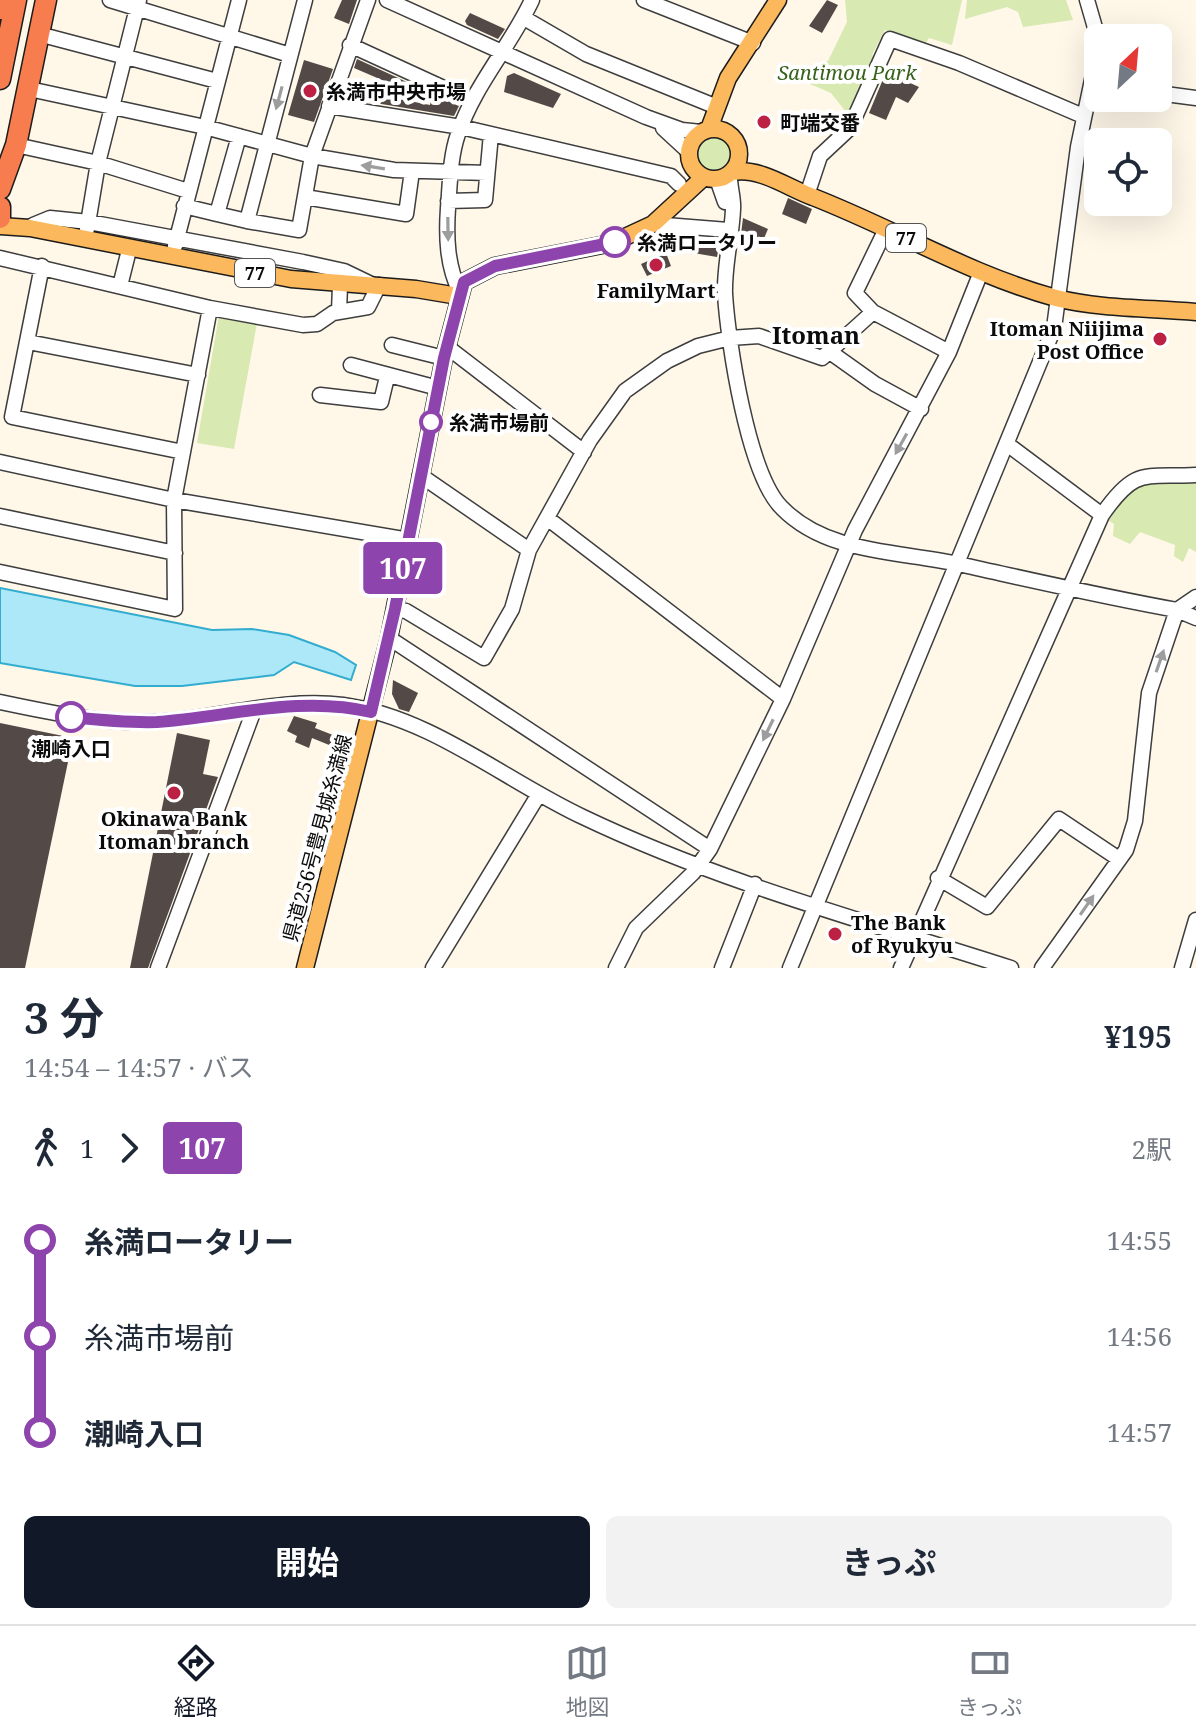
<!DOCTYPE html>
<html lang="ja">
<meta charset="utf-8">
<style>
body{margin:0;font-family:"Noto Serif","Noto Sans JP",serif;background:#f2f2f3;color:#1f2937;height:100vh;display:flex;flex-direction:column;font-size:30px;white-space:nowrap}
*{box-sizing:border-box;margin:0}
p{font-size:26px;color:#747a83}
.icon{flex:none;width:44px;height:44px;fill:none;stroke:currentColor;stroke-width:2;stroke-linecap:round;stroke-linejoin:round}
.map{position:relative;height:968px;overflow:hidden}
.details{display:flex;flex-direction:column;background:#fff;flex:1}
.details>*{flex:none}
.badge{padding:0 16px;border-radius:6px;font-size:28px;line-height:52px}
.needle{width:52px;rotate:26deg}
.controls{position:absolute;left:1084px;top:24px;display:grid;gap:16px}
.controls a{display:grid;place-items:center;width:88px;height:88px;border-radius:12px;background:#fff;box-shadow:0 8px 32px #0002;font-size:40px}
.map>.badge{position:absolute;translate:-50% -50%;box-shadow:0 0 0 4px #fff}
.legs{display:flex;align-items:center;gap:12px;height:88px;padding:0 24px;font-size:26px}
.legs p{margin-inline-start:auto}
.overview{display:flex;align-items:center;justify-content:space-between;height:136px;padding:0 24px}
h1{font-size:44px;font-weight:700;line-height:60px}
.cta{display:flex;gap:16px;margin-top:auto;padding:16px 24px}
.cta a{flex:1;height:92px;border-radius:12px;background:#111827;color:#fff;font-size:32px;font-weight:700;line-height:92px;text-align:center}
.cta a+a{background:#f2f2f3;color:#1f2937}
ul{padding:0 24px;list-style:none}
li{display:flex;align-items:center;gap:28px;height:96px;font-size:30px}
li i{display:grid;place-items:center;width:12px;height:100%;margin:0 10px;background:currentColor}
li i::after{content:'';width:20px;height:20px;margin:-10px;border:6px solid;border-radius:50%;background:#fff}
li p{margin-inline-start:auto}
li:first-child i{background:linear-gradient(#0000 50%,currentColor 0)}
li:last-child i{background:linear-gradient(currentColor 50%,#0000 0)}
.dock{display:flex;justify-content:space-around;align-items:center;height:112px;border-top:2px solid #e0e1e3;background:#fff;font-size:22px;color:#747a83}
.dock a{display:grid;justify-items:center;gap:4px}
.dock .selected{color:#111827}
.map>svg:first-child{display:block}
.green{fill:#d8e9b2}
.water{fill:#ace8f7;stroke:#32accf;stroke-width:2}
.building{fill:#534a47}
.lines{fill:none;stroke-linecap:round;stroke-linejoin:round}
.minor-casing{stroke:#3e3e3e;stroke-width:17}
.major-casing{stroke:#1c1c1c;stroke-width:19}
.highway-casing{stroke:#1c1c1c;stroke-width:23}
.minor{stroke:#fff;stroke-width:14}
.major{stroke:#fbb85c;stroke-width:16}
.highway{stroke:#f77d4e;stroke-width:20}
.oneway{fill:#9d9d9d}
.line-1-casing{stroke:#fff;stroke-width:18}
.line-1{stroke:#8e44ad;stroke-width:12}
.poi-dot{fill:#bc2144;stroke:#fff;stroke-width:3}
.stop-1-dot{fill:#fff;stroke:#8e44ad;stroke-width:4}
.labels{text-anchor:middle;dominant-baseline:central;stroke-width:8;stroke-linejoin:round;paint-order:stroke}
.shield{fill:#fff;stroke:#545454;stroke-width:2}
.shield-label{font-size:18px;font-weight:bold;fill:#0b0b0b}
.park-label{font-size:20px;font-style:italic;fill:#36621b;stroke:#fff}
.poi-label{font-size:20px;font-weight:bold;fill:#0b0b0b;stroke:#fff;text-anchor:start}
.stop-label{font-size:20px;font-weight:bold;fill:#0b0b0b;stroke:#fff;text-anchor:start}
.street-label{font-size:20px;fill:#0b0b0b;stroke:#fff}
.quarter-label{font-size:24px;font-weight:bold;fill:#0b0b0b;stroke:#fff}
</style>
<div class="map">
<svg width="1196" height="968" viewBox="0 0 1196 968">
<rect width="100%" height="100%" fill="#fff7e8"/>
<path class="green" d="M 845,0 L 962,0 L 952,45 L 929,38 L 923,48 L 885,30 L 872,55 L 878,58 L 850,117 L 831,93 L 803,81 L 812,65 L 828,61 L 847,22 Z
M 967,0 L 1066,0 L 1073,20 L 1023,27 L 1018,12 L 1007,7 L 965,19 Z
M693 154a21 21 0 1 1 42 0a21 21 0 1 1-42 0Z
M 219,315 L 257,323 L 234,449 L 197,443 Z
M 1158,476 L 1196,478 L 1196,552 L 1189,548 L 1183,562 L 1174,556 L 1175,545 L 1140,532 L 1130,544 L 1113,536 L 1114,524 L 1105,518 L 1138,485 Z"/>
<path class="water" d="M 0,588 L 212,630 L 252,629 L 289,635 L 335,652 L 356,665 L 351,680 L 294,662 L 274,675 L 182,686 L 135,686 L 0,663 Z"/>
<path class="building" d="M 342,0 L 357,0 L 349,24 L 334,18 Z
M 827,0 L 838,5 L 822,33 L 809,26 Z
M 470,13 L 505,29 L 498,39 L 467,25 L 465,21 Z
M 357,59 L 459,106 L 454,116 L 345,98 L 348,89 L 430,105 L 431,101 L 354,68 Z
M 304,60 L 333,69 L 314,122 L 288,115 Z
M 886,72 L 919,87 L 908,103 L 896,97 L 886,120 L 869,113 Z
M 514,73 L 561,94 L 553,108 L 504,92 L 507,76 Z
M 788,198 L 812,209 L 806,224 L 782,214 Z
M 743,218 L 768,229 L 762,243 L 741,234 Z
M 668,237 L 720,241 L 717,257 L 670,249 Z
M 666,253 L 671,266 L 647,276 L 641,264 Z
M 393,680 L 418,693 L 409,712 L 399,709 L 392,694 Z
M 294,716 L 317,723 L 315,728 L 338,737 L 334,747 L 312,738 L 309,748 L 295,742 L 297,736 L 287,731 Z
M 0,723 L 73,738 L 25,968 L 0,968 Z
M 177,733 L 210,740 L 203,774 L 218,777 L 148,968 L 130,968 Z"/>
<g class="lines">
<defs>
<path id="minor" d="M 110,0 L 290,55
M 305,0 L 247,221 L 299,230 L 312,156 L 368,0
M 387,0 L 646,117 L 682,130 L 701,132
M 644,0 L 753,43
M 1087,0 L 1098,38
M 524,18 L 586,54 L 717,107
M 50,37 L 217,81
M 350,45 L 472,101
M 34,90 L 205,127 L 312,156 L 394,170 L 487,173
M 1158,93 L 1196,98
M 329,106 L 461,127 L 671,176 L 679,184
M 663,128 L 688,151
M 239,136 L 217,214 L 247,221
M 16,145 L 98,163 L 188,191
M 730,173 C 729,186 734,197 733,209 C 732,237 724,265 725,294 C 728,342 748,475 782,508 C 827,554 899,551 958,564 C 1031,580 1104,597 1177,610 L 1196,618
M 717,179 L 725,202
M 809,189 L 820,156 L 850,128 L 890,39 L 959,63 L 1083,116
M 305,197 L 406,214 L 412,171
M 448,201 L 485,200 L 491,134
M 184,206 L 217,214
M 653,224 L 728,230
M 33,225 L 50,218 L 89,222 L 303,262 L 344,271 L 371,284
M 87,229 L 98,163 L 139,0
M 175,246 L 239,0
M 0,258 L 210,308 L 303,325 L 317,324 L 333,313 L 368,307 L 379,285
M 42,266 L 12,417 L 183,452
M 120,286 L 129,250
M 460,292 C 447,266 446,237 448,208 C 450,184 450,157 458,134 C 475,84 510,47 532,0
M 339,312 L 340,285
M 873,312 L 949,352
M 28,342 L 198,375
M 392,345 L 444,358
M 446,346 L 584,452
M 830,352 L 875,384 L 921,409
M 351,365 L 438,388
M 320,395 L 381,402 L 387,377
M 1007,444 L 1102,515
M 0,462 L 174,500 L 409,540
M 420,475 L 529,550
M 0,516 L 175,553
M 547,518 L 783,699
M 0,572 L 175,609 L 174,500 L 210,308
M 395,609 L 406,611 L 484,658 L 512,609 L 529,550 L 590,440 L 625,391 L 667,361 L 698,346 L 730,338 L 759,336 L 822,358 L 873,312 L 855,293 L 886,229
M 389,638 L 710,849
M 0,702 C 52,713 103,724 156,722 C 217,719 281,697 343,705 C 431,717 504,780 583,817 C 719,882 868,922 1011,968
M 938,878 L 987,907 L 1059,819 L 1119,859
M 158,968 L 254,710
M 433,968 L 539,794
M 616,968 L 636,928 L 693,873 L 710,849 L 783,699 L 855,530 L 949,352 L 981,272
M 722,968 L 755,884
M 790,968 L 1054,328 L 1078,147 L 1098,51
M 901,968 L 1102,515 C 1136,466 1144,478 1196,475
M 1042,968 L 1126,850 L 1135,821 L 1149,693 L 1177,610 L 1196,597
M 1182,968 L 1196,920"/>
<path id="major" d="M689 154a25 25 0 1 1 50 0a25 25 0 1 1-50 0Z
M 709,129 L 728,78 L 778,0
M 733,172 C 760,167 788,188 813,197 C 895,229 971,275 1056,298 C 1100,309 1150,308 1196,312
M 0,226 L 30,228 L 291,279 L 416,289 L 458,296
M 305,968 L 389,638 L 444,358 L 464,282 L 495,266 L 612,243 L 653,224 L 704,177"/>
<path id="highway" d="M 0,9 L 2,0
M 0,79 L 16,0
M 0,189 L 16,145 L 46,0
M 0,207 L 0,218"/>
</defs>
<use href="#minor" class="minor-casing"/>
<use href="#major" class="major-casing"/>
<use href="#highway" class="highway-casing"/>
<use href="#minor" class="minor"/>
<use href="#major" class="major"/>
<use href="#highway" class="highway"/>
</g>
<defs><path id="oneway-solid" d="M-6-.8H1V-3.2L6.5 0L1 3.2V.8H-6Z" transform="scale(2)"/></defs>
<g class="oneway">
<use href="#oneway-solid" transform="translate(279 98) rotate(105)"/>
<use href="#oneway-solid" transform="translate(373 167) rotate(-171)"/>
<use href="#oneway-solid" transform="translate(448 229) rotate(89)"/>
<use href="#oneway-solid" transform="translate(901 444) rotate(119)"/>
<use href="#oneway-solid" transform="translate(1160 661) rotate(-71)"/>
<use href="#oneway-solid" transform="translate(768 730) rotate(116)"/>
<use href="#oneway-solid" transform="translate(1087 905) rotate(-55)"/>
</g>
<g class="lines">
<defs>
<path id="line-1" d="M 71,717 C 99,720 129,723 157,722 C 228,717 300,695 371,712 L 395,609 L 444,358 L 464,282 L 495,266 L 615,242"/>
</defs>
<use href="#line-1" class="line-1-casing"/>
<use href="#line-1" class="line-1"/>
</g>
<g class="poi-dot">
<circle cx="310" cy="91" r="8"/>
<circle cx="764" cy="122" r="8"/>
<circle cx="656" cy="265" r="8"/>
<circle cx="1160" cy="339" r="8"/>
<circle cx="174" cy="793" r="8"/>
<circle cx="835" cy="934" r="8"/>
</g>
<g class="stop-1-dot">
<circle cx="615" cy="242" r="14"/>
<circle cx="431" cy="422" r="10"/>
<circle cx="71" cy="717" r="14"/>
</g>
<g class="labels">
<g class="shield">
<rect x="886" y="224" width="40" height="28" rx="6"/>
<rect x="235" y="259" width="40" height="28" rx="6"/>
</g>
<g class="shield-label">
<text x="906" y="238">77</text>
<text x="255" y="273">77</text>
</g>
<g class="park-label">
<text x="847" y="72">Santimou Park</text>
</g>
<g class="poi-label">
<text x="326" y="91">糸満市中央市場</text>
<text x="780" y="122">町端交番</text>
<text x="656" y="290" text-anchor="middle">FamilyMart</text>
<text x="1144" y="328" text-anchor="end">Itoman Niijima<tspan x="1144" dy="23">Post Office</tspan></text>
<text x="174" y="818" text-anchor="middle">Okinawa Bank<tspan x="174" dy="23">Itoman branch</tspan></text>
<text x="851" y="922">The Bank<tspan x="851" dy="23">of Ryukyu</tspan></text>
</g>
<g class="stop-label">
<text x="637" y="242">糸満ロータリー</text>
<text x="449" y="422">糸満市場前</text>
<text x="71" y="748" text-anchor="middle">潮崎入口</text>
</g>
<g class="street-label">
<text transform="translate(317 838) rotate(-75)">県道256号豊見城糸満線</text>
</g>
<g class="quarter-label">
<text x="816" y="334">Itoman</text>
</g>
</g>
</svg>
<div class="controls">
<a><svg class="needle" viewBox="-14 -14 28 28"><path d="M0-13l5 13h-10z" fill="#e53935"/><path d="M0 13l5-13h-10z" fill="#747a83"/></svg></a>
<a><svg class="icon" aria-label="locate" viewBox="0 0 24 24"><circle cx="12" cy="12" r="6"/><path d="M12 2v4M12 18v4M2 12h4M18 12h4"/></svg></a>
</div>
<b class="badge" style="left:403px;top:568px;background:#8e44ad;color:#fff">107</b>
</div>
<section class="details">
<div class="overview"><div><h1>3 分</h1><p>14:54 – 14:57 · バス</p></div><b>¥195</b></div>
<div class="legs"><svg class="icon" aria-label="walk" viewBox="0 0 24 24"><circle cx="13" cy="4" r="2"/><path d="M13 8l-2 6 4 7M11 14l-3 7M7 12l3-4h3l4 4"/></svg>1<svg class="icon" aria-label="forward" viewBox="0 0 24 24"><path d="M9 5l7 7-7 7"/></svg><b class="badge" style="background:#8e44ad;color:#fff">107</b><p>2駅</p></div>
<ul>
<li><i style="color:#8e44ad"></i><b>糸満ロータリー</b><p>14:55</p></li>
<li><i style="color:#8e44ad"></i><span>糸満市場前</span><p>14:56</p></li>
<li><i style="color:#8e44ad"></i><b>潮崎入口</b><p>14:57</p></li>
</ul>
<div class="cta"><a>開始</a><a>きっぷ</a></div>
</section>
<nav class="dock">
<a class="selected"><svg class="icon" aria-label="directions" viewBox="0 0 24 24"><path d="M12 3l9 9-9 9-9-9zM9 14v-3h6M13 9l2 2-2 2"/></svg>経路</a>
<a><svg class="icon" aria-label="map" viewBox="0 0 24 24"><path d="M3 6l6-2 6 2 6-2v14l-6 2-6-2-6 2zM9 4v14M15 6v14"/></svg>地図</a>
<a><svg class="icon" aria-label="tickets" viewBox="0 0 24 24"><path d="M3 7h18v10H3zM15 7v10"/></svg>きっぷ</a>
</nav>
